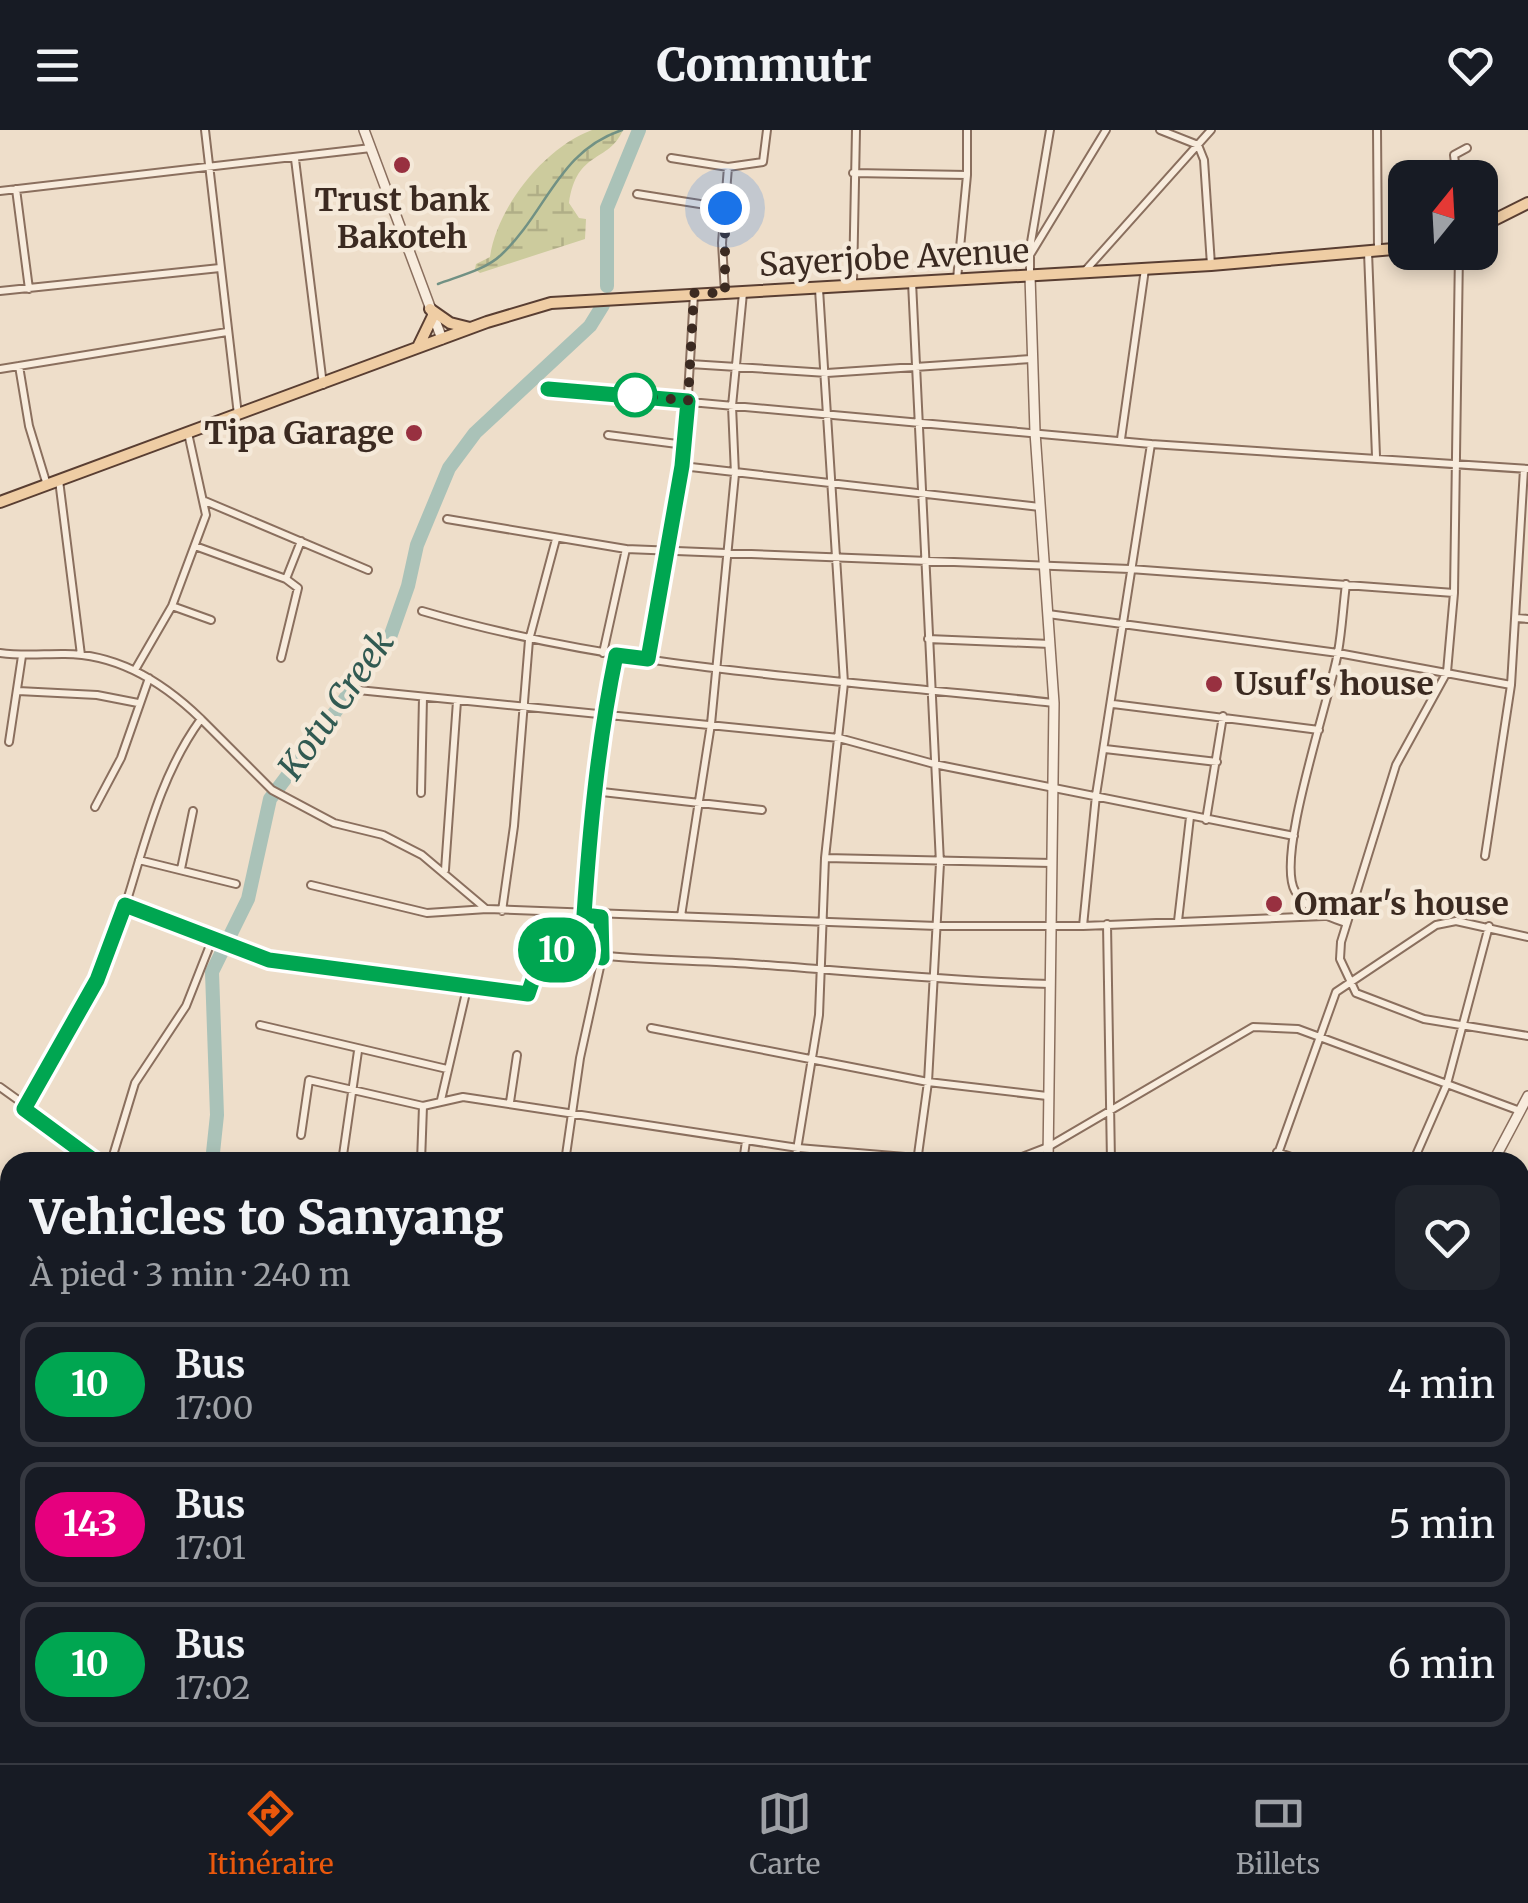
<!DOCTYPE html>
<html lang="fr">
<meta charset="utf-8">
<style>
body{margin:0;font-family:Merriweather,serif;background:#20242c;color:#f1f3f6;height:100vh;display:flex;flex-direction:column;font-size:38px;white-space:nowrap}
*{box-sizing:border-box;margin:0}
p{font-size:32px;color:#9ea1a6}
.icon{flex:none;width:55px;height:55px;fill:none;stroke:currentColor;stroke-width:2;stroke-linecap:round;stroke-linejoin:round}
.map{position:relative;flex:1;overflow:hidden}
.sheet{position:absolute;left:0px;top:1022px;width:1530px;height:612px;display:flex;flex-direction:column;background:#171b24;border-radius:30px 30px 0 0;box-shadow:0 5px 15px #0003}
.sheet>*{flex:none}
.badge{padding:0 20px;border-radius:32px;font-size:35px;line-height:65px}
.needle{width:65px;rotate:18deg}
.controls{position:absolute;left:1388px;top:30px;display:grid;gap:20px}
.controls a{display:grid;place-items:center;width:110px;height:110px;border-radius:20px;background:#171b24;box-shadow:0 5px 15px #0003;font-size:50px}
.you{position:absolute;width:50px;height:50px;margin:-25px;border:8px solid #fff;border-radius:50%;background:#1a73e8;box-shadow:0 0 0 15px #1a73e833}
.map>.badge{position:absolute;translate:-50% -50%;box-shadow:0 0 0 5px #fff}
.round{display:grid;place-items:center;flex:none;width:105px;height:105px;border-radius:20px;background:#20242c}
.overview{display:flex;align-items:center;justify-content:space-between;height:170px;padding:0 30px}
h1{font-size:48px;font-weight:800;line-height:75px}
ul{padding:0;list-style:none}
li{display:flex;align-items:center;gap:30px;height:125px;margin:0 20px 15px;padding:0 10px;border:5px solid #363941;border-radius:20px}
li div{flex:1}
li b{display:block;font-size:38px}
li em{font-style:normal}
li .badge{min-width:110px;font-weight:700;text-align:center}
header{display:flex;justify-content:space-between;align-items:center;height:130px;padding:0 30px;background:#171b24;font-size:45px;font-weight:800}
.dock{display:flex;justify-content:space-around;align-items:center;height:140px;border-top:2px solid #363941;background:#171b24;font-size:28px;color:#9ea1a6}
.dock a{display:grid;justify-items:center;gap:5px}
.dock .on{color:#ea580c}
.map>svg:first-child{display:block}
.wetland{fill:url(#wetland-marsh)}
.lines{fill:none;stroke-linecap:round;stroke-linejoin:round}
.stream{stroke:#719184;stroke-width:2.5}
.river{stroke:#aac2b8;stroke-width:14}
.minor-casing{stroke:#8a6f5e;stroke-width:10}
.tertiary-casing{stroke:#8a6f5e;stroke-width:12}
.primary-casing{stroke:#593e32;stroke-width:14}
.minor{stroke:#f8ecdd;stroke-width:6}
.tertiary{stroke:#f8ecdd;stroke-width:9}
.primary{stroke:#efcda4;stroke-width:10}
.line-casing{stroke:#fff;stroke-width:22}
.line{stroke:#00a651;stroke-width:15}
.walk{stroke:#3b2a21;stroke-width:10;stroke-dasharray:0 18}
.poi-dot{fill:#983040;stroke:#f5e9d9;stroke-width:4}
.stop-dot{fill:#fff;stroke:#00a651;stroke-width:5}
.labels{text-anchor:middle;dominant-baseline:central;stroke-width:9;stroke-linejoin:round;paint-order:stroke}
.poi-label{font-size:32px;font-weight:bold;fill:#3b2a21;stroke:#f5e9d9;text-anchor:start}
.street-label{font-size:32px;fill:#3b2a21;stroke:#f5e9d9}
.water-label{font-size:35px;font-style:italic;fill:#315a52;stroke:#f5e9d9}
</style>
<header><svg class="icon" aria-label="menu" viewBox="0 0 24 24"><path d="M4 6h16M4 12h16M4 18h16"/></svg>Commutr<svg class="icon" aria-label="heart" viewBox="0 0 24 24"><path d="M12 20l-8-8c-3-5 5-10 8-4 3-6 11-1 8 4z"/></svg></header>
<div class="map">
<svg width="1528" height="1633" viewBox="0 0 1528 1633">
<defs>
<pattern id="wetland-marsh" width="20" height="14" patternUnits="userSpaceOnUse" patternTransform="scale(2.5)"><rect width="20" height="14" fill="#cccb9d"/><path d="M1 5h8M5 5V1M11 12h8M15 12V8" fill="none" stroke="#b0ae87"/></pattern>
</defs>
<rect width="100%" height="100%" fill="#eedeca"/>
<path class="wetland" d="M 592,0 L 623,0 C 608,34 577,19 569,73 L 579,88 L 586,89 L 585,109 L 480,143 L 475,139 L 476,134 L 490,127 C 497,77 545,17 592,0 Z"/>
<g class="lines">
<path class="stream" d="M 438,154 C 459,146 485,140 501,125 C 547,82 558,21 622,0"/>
<path class="river" d="M 607,156 L 607,78 L 639,0
M 212,1032 L 217,985 L 212,842 L 248,769 L 270,669 L 389,510 L 408,456 L 417,415 L 449,338 L 475,303 L 590,196 L 603,175
M 29,1633 L 30,1625"/>
<defs>
<path id="minor" d="M 205,0 L 238,285
M 1160,0 L 1198,15 L 1204,30 L 1211,135
M 1377,0 L 1378,120
M 671,28 L 728,37 L 763,32 L 767,0
M 295,29 L 323,255
M 853,43 L 967,45
M 1457,48 L 1454,25 L 1467,18
M 16,59 L 29,159
M 0,61 L 371,18
M 637,64 L 725,78
M 1030,118 L 1050,0
M 1368,122 L 1376,326
M 1459,122 L 1454,463 L 1447,542 L 1396,635 L 1341,812 L 1340,829 L 1356,863 L 1424,889 L 1528,906
M 1084,142 L 1211,0
M 1030,146 L 1030,125 L 1106,0
M 957,149 L 967,45 L 967,0
M 853,152 L 856,0
M 912,152 L 940,733 L 928,952 L 917,1032
M 0,161 L 220,138
M 725,163 L 722,113 L 728,37
M 690,234 L 827,243 L 1031,229
M 19,236 L 29,296 L 47,355
M 0,239 L 227,202
M 548,259 L 1151,314 L 1528,339
M 608,305 L 685,315
M 1121,309 L 1145,139
M 682,336 L 1040,377
M 59,350 L 81,525
M 205,371 L 368,440
M 447,389 L 626,419 L 1130,439 L 1454,463
M 195,416 L 286,449 L 298,458 L 281,528
M 286,449 L 301,411
M 1346,454 C 1343,477 1342,500 1338,522 C 1330,569 1275,726 1295,761 C 1305,779 1329,787 1346,793
M 172,476 L 211,490
M 422,481 C 629,542 842,549 1054,573
M 1048,484 L 1338,523 L 1511,555
M 1517,488 L 1528,489
M 928,509 L 1050,514
M 0,523 C 22,526 41,524 62,524 C 116,523 164,553 201,589 C 149,660 139,750 106,831 C 85,883 47,927 24,979 L 27,985 L 96,1032
M 603,523 L 626,419
M 648,528 L 685,315 L 694,164
M 135,540 L 172,476 L 206,385 L 188,303
M 358,560 L 839,608 L 934,634 L 1294,706
M 18,561 L 97,565 L 138,573
M 1113,574 L 1319,600
M 201,589 L 272,660 L 334,693 L 383,705 L 422,725 L 486,779
M 9,612 L 22,526
M 1105,619 L 1217,632
M 593,661 L 762,680
M 421,663 L 423,567
M 95,677 L 121,628 L 149,548
M 1206,690 L 1223,586
M 1485,726 L 1511,555 L 1524,339
M 825,728 L 1052,733
M 139,730 L 236,754
M 181,739 L 193,681
M 445,740 L 457,571
M 311,755 L 427,783 L 487,779 L 937,796 L 1083,796 L 1324,786
M 502,781 L 514,696 L 529,510 L 556,409
M 584,785 L 593,661 L 616,525
M 681,786 L 711,594 L 735,344 L 732,276 L 743,163
M 1178,791 L 1190,687
M 1107,794 L 1111,1032
M 1083,796 L 1096,665 L 1151,314
M 212,810 L 286,834 L 438,849 L 528,864 L 544,817 C 613,831 681,829 751,834 C 851,841 950,851 1050,854
M 260,895 L 447,939
M 651,898 L 928,952 L 1047,966
M 0,957 L 25,975
M 441,970 L 468,854
M 510,972 L 517,925
M 301,1005 L 309,950 L 423,976
M 1277,1022 L 1305,1032
M 111,1032 L 135,953 L 186,876 L 212,810 L 125,775
M 342,1032 L 358,921
M 421,1032 L 423,976 L 463,967 L 798,1018 L 917,1028
M 565,1032 L 580,928 L 602,828 L 601,787
M 743,1032 L 746,1011
M 795,1032 L 819,885 L 825,728 L 844,553 L 819,159
M 1009,1032 L 1048,1017 L 1253,897 L 1298,899 L 1520,981
M 1275,1032 L 1336,862 L 1436,795 L 1456,791 L 1528,807
M 1413,1032 L 1447,954 L 1489,796
M 0,1096 L 10,1104
M 1520,1148 L 1528,1149
M 0,1162 L 10,1146
M 1520,1192 L 1528,1157
M 0,1222 L 10,1226
M 0,1299 L 10,1301
M 1520,1360 L 1528,1361
M 0,1362 L 10,1366
M 1520,1419 L 1528,1420
M 1520,1487 L 1528,1488
M 0,1524 L 10,1527
M 1520,1572 L 1528,1572
M 0,1577 L 10,1574
M 509,1625 L 519,1633
M 1352,1625 L 1407,1633
M 42,1631 L 64,1633
M 292,1633 L 294,1625
M 406,1633 L 408,1625
M 592,1633 L 593,1625
M 672,1633 L 673,1625
M 761,1633 L 762,1625
M 853,1633 L 854,1625
M 990,1633 L 1002,1625
M 1238,1633 L 1240,1625"/>
<path id="tertiary" d="M 364,0 L 442,209
M 1030,146 L 1035,302 L 1054,573 L 1048,1032
M 1493,1032 L 1528,966
M 1111,1625 L 1111,1633
M 1464,1625 L 1464,1633"/>
<path id="primary" d="M 1480,97 L 1528,73
M 430,179 L 450,193 L 470,198
M 418,217 L 433,186
M 0,372 L 487,192 L 551,173 L 1211,135 L 1405,118"/>
</defs>
<use href="#minor" class="minor-casing"/>
<use href="#tertiary" class="tertiary-casing"/>
<use href="#primary" class="primary-casing"/>
<use href="#minor" class="minor"/>
<use href="#tertiary" class="tertiary"/>
<use href="#primary" class="primary"/>
</g>
<g class="lines">
<defs>
<path id="line" d="M 96,1032 L 24,979 L 97,850 L 125,775 L 269,830 L 528,864 L 544,817 L 602,828 L 601,787 L 584,785 C 590,697 598,612 616,525 L 648,529 L 682,336 L 688,271 L 548,259"/>
</defs>
<use href="#line" class="line-casing"/>
<use href="#line" class="line"/>
<path class="walk" d="M 635,265 L 688,271 L 694,163 L 725,163 L 725,78"/>
</g>
<g class="poi-dot">
<circle cx="402" cy="35" r="10"/>
<circle cx="414" cy="303" r="10"/>
<circle cx="1214" cy="554" r="10"/>
<circle cx="1274" cy="774" r="10"/>
</g>
<circle class="stop-dot" cx="635" cy="265" r="20"/>
<g class="labels">
<g class="poi-label">
<text x="402" y="70" text-anchor="middle">Trust bank<tspan x="402" dy="37">Bakoteh</tspan></text>
<text x="394" y="303" text-anchor="end">Tipa Garage</text>
<text x="1234" y="554">Usuf's house</text>
<text x="1294" y="774">Omar's house</text>
</g>
<g class="street-label">
<text transform="translate(894 128) rotate(-3)">Sayerjobe Avenue</text>
</g>
<g class="water-label">
<text transform="translate(336 575) rotate(-55)">Kotu Creek</text>
</g>
</g>
</svg>
<div class="controls">
<a><svg class="needle" viewBox="-14 -14 28 28"><path d="M0-13l5 13h-10z" fill="#e53935"/><path d="M0 13l5-13h-10z" fill="#9ea1a6"/></svg></a>
</div>
<div class="you" style="left:725px;top:78px"></div>
<b class="badge" style="left:557px;top:820px;background:#00a651;color:#fff">10</b>
<section class="sheet">
<div class="overview"><div><h1>Vehicles to Sanyang</h1><p>À pied · 3 min · 240 m</p></div><a class="round"><svg class="icon" aria-label="heart" viewBox="0 0 24 24"><path d="M12 20l-8-8c-3-5 5-10 8-4 3-6 11-1 8 4z"/></svg></a></div>
<ul>
<li><span class="badge" style="background:#00a651;color:#fff">10</span><div><b>Bus</b><p>17:00</p></div><em>4 min</em></li>
<li><span class="badge" style="background:#e6007e;color:#fff">143</span><div><b>Bus</b><p>17:01</p></div><em>5 min</em></li>
<li><span class="badge" style="background:#00a651;color:#fff">10</span><div><b>Bus</b><p>17:02</p></div><em>6 min</em></li>
</ul>
</section>
</div>
<nav class="dock">
<a class="on"><svg class="icon" aria-label="directions" viewBox="0 0 24 24"><path d="M12 3l9 9-9 9-9-9zM9 14v-3h6M13 9l2 2-2 2"/></svg>Itinéraire</a>
<a><svg class="icon" aria-label="map" viewBox="0 0 24 24"><path d="M3 6l6-2 6 2 6-2v14l-6 2-6-2-6 2zM9 4v14M15 6v14"/></svg>Carte</a>
<a><svg class="icon" aria-label="tickets" viewBox="0 0 24 24"><path d="M3 7h18v10H3zM15 7v10"/></svg>Billets</a>
</nav>
